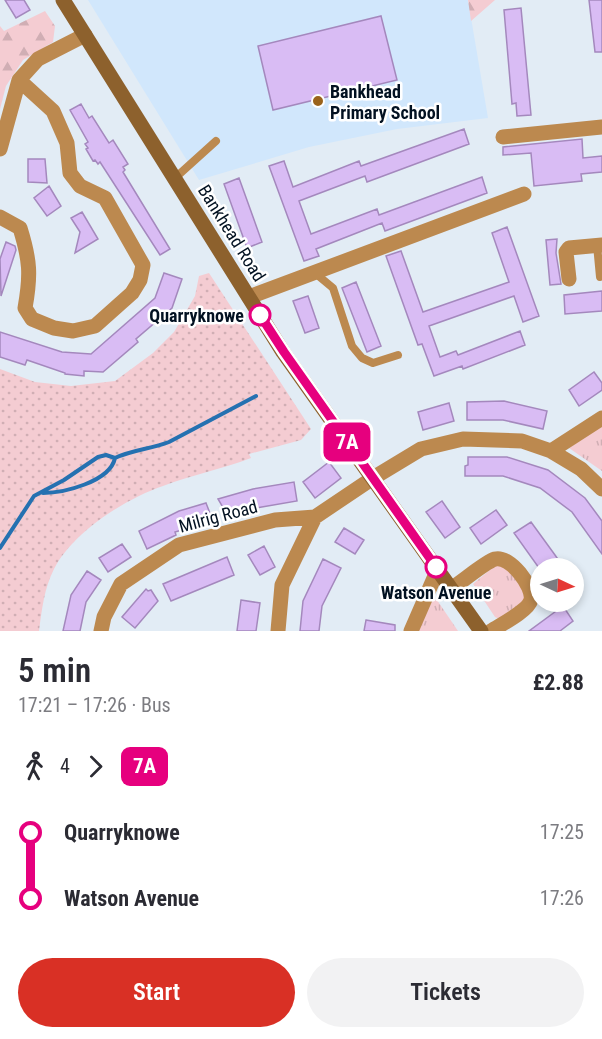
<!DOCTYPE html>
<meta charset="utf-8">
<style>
body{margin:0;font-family:"Roboto Condensed",sans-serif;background:#f2f2f3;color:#2b2b33;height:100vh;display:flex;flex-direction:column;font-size:22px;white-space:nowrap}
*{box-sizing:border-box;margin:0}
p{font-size:20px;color:#7c7c81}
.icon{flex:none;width:33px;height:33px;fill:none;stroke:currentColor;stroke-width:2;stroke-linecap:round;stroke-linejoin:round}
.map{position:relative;height:631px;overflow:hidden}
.drawer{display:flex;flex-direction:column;background:#fff;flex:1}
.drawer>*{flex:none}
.badge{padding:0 12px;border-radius:9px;font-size:21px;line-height:39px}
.needle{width:39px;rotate:94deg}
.buttons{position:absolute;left:530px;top:558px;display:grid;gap:12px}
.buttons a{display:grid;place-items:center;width:54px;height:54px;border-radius:50%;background:#fff;box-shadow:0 3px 9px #0003;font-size:30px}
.map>.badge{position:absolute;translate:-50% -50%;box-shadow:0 0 0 3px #fff}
.legs{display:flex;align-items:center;gap:9px;height:66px;padding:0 18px;font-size:20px}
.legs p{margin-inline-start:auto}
.overview{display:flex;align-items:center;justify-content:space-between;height:102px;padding:0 18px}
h1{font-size:33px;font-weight:600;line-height:45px}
.action{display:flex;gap:12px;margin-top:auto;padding:12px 18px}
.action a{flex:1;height:69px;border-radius:36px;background:#d93025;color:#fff;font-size:24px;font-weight:600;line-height:69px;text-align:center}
.action a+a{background:#f2f2f3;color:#2b2b33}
ul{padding:0 18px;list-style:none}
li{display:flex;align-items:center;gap:21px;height:66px;font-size:22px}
li i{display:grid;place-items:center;width:9px;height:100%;margin:0 8px;background:currentColor}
li i::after{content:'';width:15px;height:15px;margin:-8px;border:4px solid;border-radius:50%;background:#fff}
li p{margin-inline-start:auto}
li:first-child i{background:linear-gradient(#0000 50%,currentColor 0)}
li:last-child i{background:linear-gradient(currentColor 50%,#0000 0)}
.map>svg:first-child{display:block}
.built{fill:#d1e7fc}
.grass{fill:url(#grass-tufts)}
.forest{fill:url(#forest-firs)}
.park{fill:url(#park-dots)}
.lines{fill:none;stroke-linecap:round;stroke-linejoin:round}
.stream{stroke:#2571b1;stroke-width:4}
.building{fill:#d9bcf4;stroke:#a488bd;stroke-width:1.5}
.lane{stroke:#bc894f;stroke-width:8}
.street{stroke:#bc894f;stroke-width:15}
.secondary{stroke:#8d612d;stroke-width:15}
.line-1-casing{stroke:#fff;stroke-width:14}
.line-1{stroke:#e6007e;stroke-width:9}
.poi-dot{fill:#9a631c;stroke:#fff;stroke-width:2}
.stop-1-dot{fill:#fff;stroke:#e6007e;stroke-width:3}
.labels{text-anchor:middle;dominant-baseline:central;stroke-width:5;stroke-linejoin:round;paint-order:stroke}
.poi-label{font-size:18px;font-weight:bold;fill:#021121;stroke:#fff;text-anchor:start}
.street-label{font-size:18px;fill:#021121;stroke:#fff}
.stop-label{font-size:18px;font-weight:bold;fill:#021121;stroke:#fff;text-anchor:end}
</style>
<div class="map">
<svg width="602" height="631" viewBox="0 0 602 631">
<defs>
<pattern id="grass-tufts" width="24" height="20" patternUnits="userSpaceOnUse" patternTransform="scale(1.5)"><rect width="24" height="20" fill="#f4ccd2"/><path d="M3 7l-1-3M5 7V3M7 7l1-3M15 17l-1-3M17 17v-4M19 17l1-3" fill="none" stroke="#d0aeb4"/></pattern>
<pattern id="forest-firs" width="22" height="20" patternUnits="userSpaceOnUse" patternTransform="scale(1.5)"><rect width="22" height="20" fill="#f4ccd2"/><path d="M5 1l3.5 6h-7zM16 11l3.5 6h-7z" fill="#d0aeb4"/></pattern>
<pattern id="park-dots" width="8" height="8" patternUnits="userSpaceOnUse" patternTransform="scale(1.5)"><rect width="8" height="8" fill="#f4ccd2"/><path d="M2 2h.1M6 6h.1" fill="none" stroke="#d0aeb4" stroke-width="1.8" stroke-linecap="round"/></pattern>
</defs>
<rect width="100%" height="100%" fill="#e2ecf5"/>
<path class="built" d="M 88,0 L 468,0 L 488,118 L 397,129 L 309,147 L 199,180 Z"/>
<path class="grass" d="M 602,424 L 602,471 L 569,448 Z
M 497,564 L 505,565 L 526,594 L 526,599 L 499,619 L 495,617 L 473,584 Z
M 433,599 L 437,600 L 458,631 L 418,631 Z"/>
<path class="forest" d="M 468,0 L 495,0 L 471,21 Z
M 45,11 L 55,26 L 53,42 L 23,60 L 6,86 L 0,109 L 0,26 L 4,31 Z"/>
<path class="park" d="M 209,273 L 311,429 L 301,440 L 249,454 L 251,458 C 222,469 192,475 163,486 C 125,499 73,532 54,569 C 44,589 42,609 39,631 L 0,631 L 0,369 L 35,382 L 71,386 L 115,381 L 153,353 L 174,332 L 195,296 L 199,276 Z"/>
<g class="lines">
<path class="stream" d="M 43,493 C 63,493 110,482 115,458
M 0,548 L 34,496 L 64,480 L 98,457 L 106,455 L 115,458 C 132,450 151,449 169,442 L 256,396"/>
</g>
<path class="building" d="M 5,0 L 24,0 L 30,10 L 16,18 Z
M 589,0 L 602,0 L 602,52 L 595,52 Z
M 521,8 L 531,115 L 517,116 L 516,103 L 512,104 L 504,10 Z
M 381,16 L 397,80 L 273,110 L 258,46 Z
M 81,104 L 89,118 L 92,116 L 109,143 L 113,140 L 128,164 L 123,167 L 125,170 L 123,172 L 170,249 L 160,255 L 100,162 L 98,164 L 95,160 L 93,161 L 86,149 L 88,148 L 85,144 L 88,142 L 70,110 Z
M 464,129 L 469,144 L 367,182 L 365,176 L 299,201 L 311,234 L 377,209 L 379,215 L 482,177 L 487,193 L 385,231 L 382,223 L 316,249 L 319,256 L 304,261 L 269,166 L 284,161 L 293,187 L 359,161 L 361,166 Z
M 582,139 L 583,158 L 602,156 L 602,172 L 581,174 L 582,181 L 534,186 L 531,153 L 503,155 L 503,147 Z
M 28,159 L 45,159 L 47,183 L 28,182 Z
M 239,178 L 262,242 L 247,248 L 224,184 Z
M 49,186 L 61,206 L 47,216 L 34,198 Z
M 82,212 L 98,239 L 75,253 L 80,232 L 71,218 Z
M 507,227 L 539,316 L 523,322 L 514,296 L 429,326 L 440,357 L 456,351 L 458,355 L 520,331 L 525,345 L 463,369 L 462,366 L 434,376 L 422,344 L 418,345 L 386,256 L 401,251 L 423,312 L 509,282 L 492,233 Z
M 557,239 L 556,253 L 561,284 L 550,285 L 546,240 Z
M 6,242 L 15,246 L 16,250 L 1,296 L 0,259 Z
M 164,273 L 182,279 L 172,308 L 136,339 L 138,342 L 103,372 L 84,371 L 84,376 L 65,374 L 65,373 L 27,360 L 25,365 L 0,357 L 0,332 L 62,352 L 91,354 L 155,298 Z
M 356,282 L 381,346 L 367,352 L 342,288 Z
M 602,291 L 602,311 L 565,314 L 564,295 Z
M 308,296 L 319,328 L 305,333 L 293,301 Z
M 594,372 L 602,383 L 602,390 L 579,406 L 569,390 Z
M 504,401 L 547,411 L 543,429 L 503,420 L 467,420 L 467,402 Z
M 449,403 L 454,421 L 423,430 L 418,412 Z
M 468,457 L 507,457 L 548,470 L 585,498 L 602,521 L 602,554 L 572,512 L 540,488 L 503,476 L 465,476 L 465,466 L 468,465 Z
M 329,462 L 341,478 L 315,498 L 303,482 Z
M 294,482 L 297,501 L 256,508 L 228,516 L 218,499 L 253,489 Z
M 442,501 L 460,527 L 445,538 L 426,512 Z
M 206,503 L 213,521 L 175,532 L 176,535 L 147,549 L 139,531 L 179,511 Z
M 496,510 L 507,525 L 481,544 L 470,528 Z
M 531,522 L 555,555 L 564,568 L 539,568 L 514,533 Z
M 344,528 L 364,540 L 355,554 L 335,542 Z
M 122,544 L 131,557 L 108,572 L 99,558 Z
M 264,546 L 275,567 L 260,575 L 248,555 Z
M 227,557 L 234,575 L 171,601 L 163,584 Z
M 323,559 L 341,568 L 322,606 L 319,631 L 300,631 L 303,601 Z
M 87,571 L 101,580 L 86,602 L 80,631 L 63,631 L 71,595 Z
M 146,589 L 148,591 L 151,590 L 158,601 L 135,628 L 122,617 Z
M 241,600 L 260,603 L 256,631 L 237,631 Z
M 563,606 L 573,621 L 560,631 L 529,631 Z
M 366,620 L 395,625 L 395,631 L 364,631 Z"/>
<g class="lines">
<path class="lane" d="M 175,178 L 216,141
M 597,245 L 600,277
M 315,273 L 333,288 L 352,346 L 362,358 L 373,363 L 398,355"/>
<path class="street" d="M 503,137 L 602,127
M 0,149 L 19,80 L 38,59 L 85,35
M 0,217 L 20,228 C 30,260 31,275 25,308 L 32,319 L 54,328 L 73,331 L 95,326 L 132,293 L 140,280 L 143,265 L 105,198 L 80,186 L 70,173 L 67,143 L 53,111 L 19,80
M 569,279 L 566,252 L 569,248 L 602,245
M 249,297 L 524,194
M 551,451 L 602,418
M 452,588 C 462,582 485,562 495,559 C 510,555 534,587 531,600 C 528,611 500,625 491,631
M 101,631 L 104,617 L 121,584 L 179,545 L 275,520 L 315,517
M 278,631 L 282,585 L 315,517 L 373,478 L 421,449 L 463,439 L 522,441 L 551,451 L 581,469 L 602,489
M 411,631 L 438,569"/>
<path class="secondary" d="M 63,0 L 283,352 L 481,631"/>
</g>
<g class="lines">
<defs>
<path id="line-1" d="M 260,315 L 284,352 L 436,567"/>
</defs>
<use href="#line-1" class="line-1-casing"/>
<use href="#line-1" class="line-1"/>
</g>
<circle class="poi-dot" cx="318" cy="101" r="6"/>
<g class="stop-1-dot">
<circle cx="260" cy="315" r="10"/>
<circle cx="436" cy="567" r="10"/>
</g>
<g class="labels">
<g class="poi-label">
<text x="330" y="91">Bankhead<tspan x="330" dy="21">Primary School</tspan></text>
</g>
<g class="street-label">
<text transform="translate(232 233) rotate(58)">Bankhead Road</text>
<text transform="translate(218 516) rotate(-15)">Milrig Road</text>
</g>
<g class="stop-label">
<text x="244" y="315">Quarryknowe</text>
<text x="436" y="592" text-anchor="middle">Watson Avenue</text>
</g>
</g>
</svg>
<div class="buttons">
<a><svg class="needle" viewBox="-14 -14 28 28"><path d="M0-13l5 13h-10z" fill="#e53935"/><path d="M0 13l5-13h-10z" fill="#7c7c81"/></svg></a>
</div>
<b class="badge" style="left:347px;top:442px;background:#e6007e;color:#fff">7A</b>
</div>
<section class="drawer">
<div class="overview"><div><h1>5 min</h1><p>17:21 – 17:26 · Bus</p></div><b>£2.88</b></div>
<div class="legs"><svg class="icon" aria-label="walk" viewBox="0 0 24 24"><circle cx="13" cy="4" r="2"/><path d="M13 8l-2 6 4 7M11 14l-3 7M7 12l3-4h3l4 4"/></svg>4<svg class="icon" aria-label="forward" viewBox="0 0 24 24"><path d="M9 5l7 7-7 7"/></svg><b class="badge" style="background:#e6007e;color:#fff">7A</b></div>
<ul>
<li><i style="color:#e6007e"></i><b>Quarryknowe</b><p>17:25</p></li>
<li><i style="color:#e6007e"></i><b>Watson Avenue</b><p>17:26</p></li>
</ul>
<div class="action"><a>Start</a><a>Tickets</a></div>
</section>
